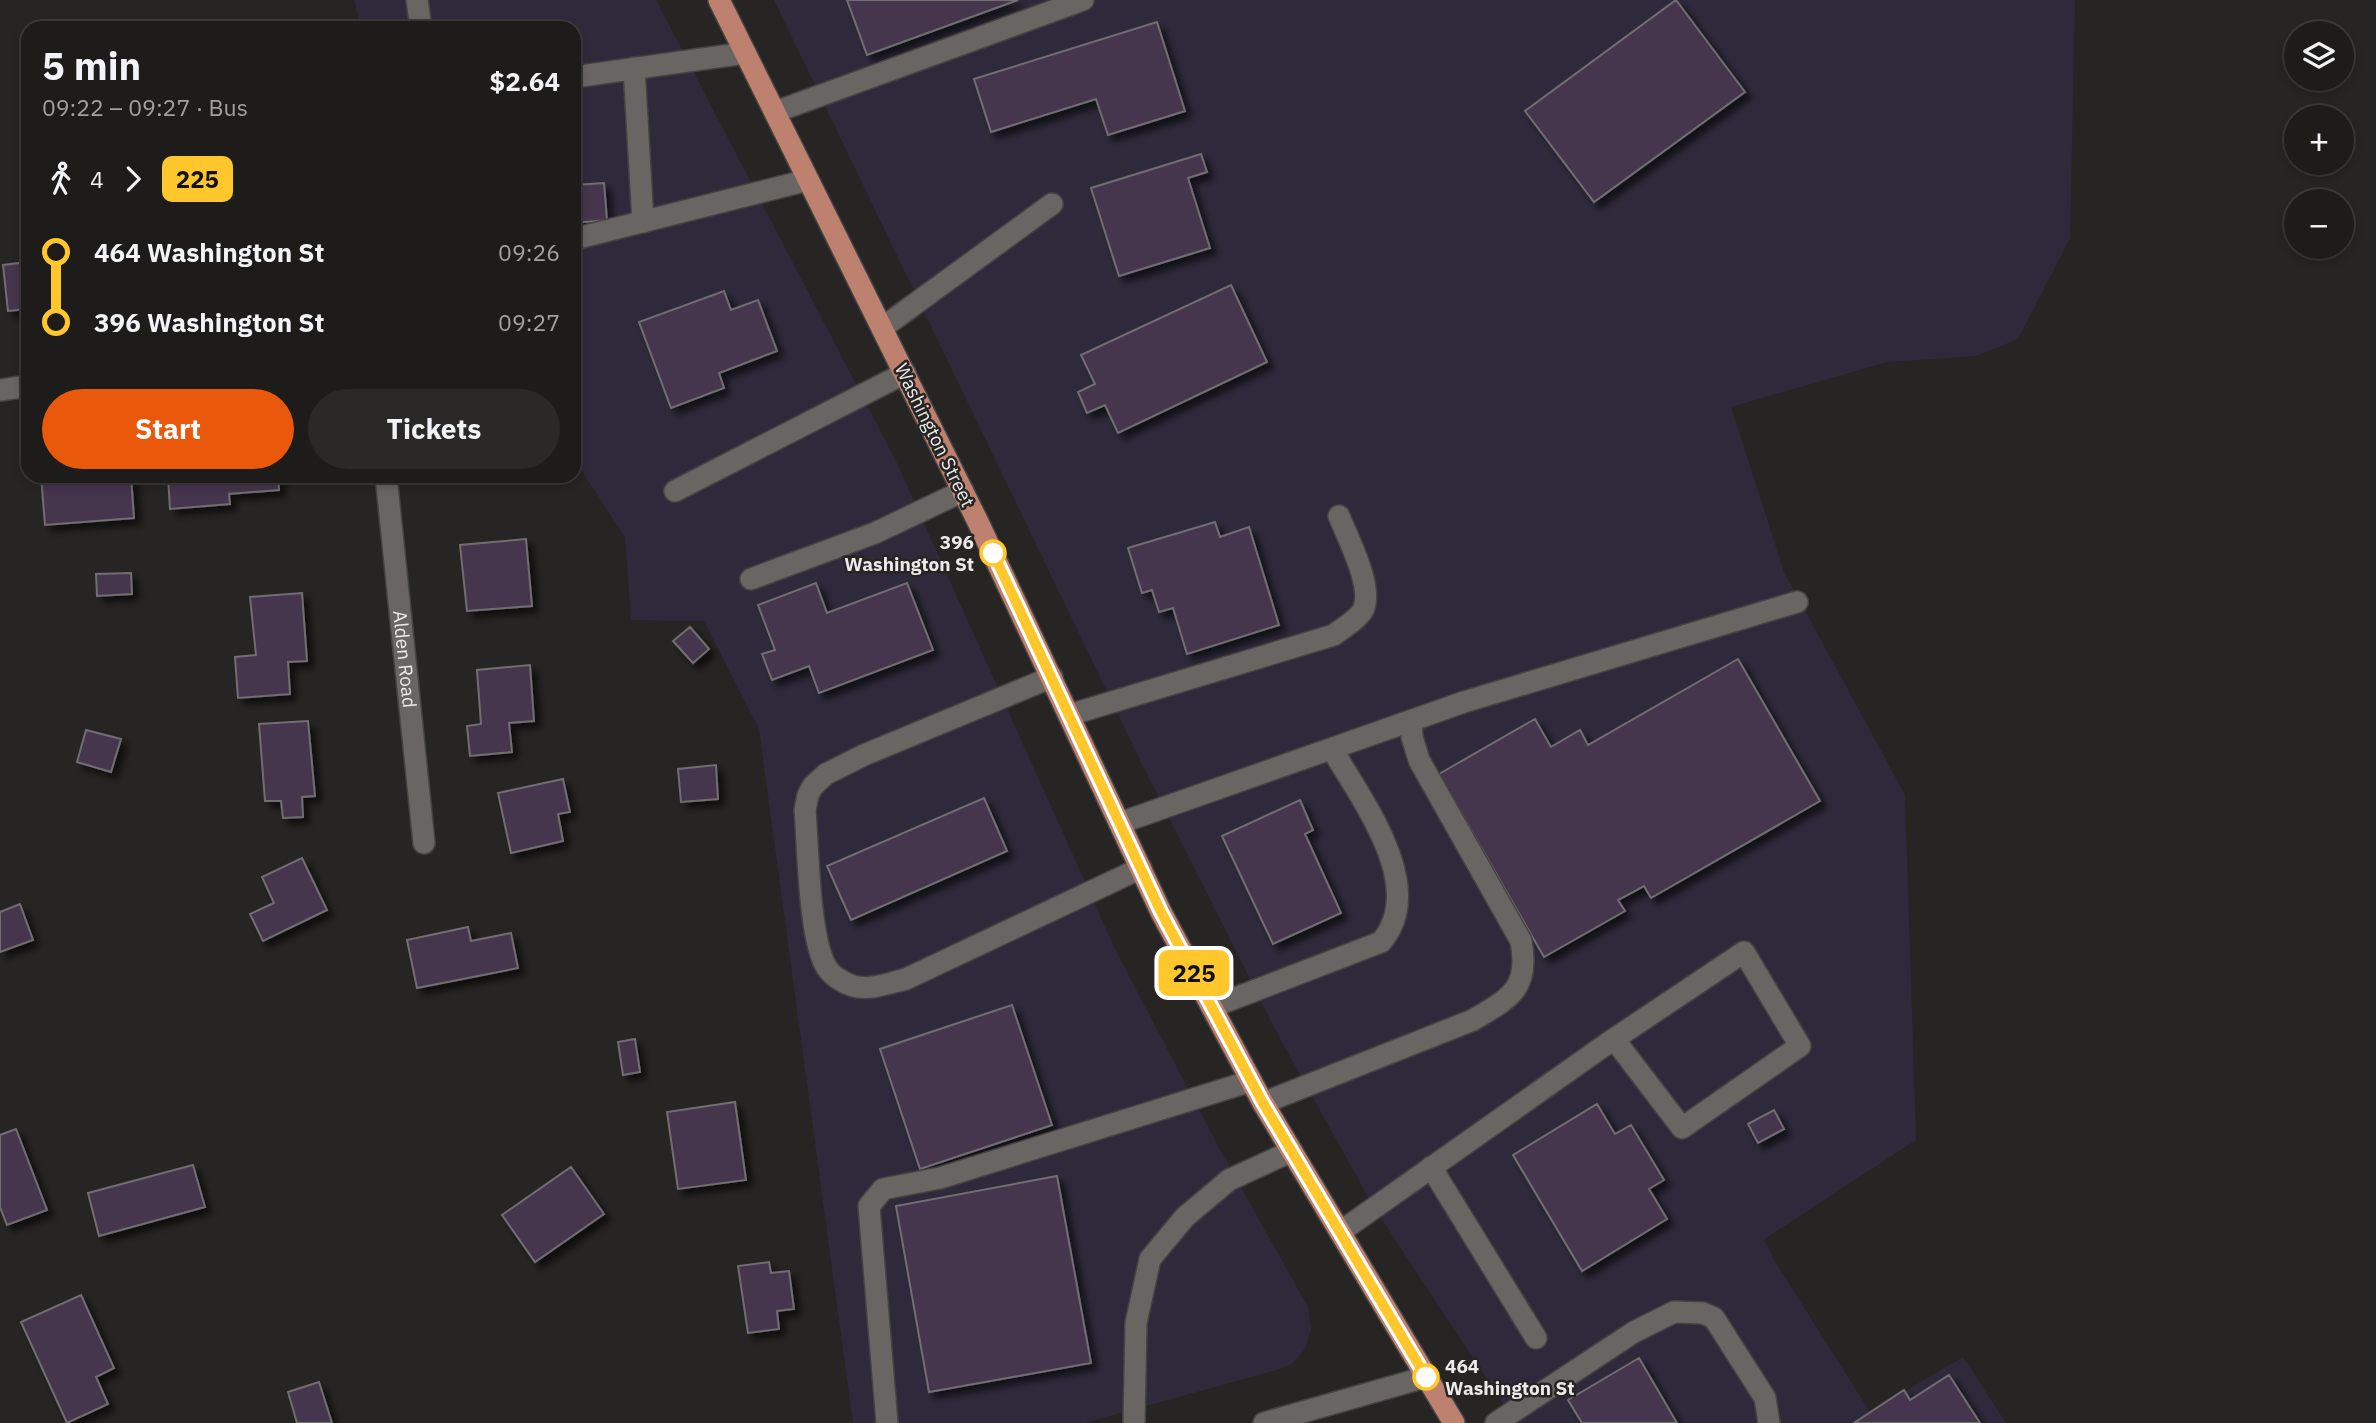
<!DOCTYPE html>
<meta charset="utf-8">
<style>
body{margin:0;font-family:"IBM Plex Sans",sans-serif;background:#2a2927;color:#f1f3f6;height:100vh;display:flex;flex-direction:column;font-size:26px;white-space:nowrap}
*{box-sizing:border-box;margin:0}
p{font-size:23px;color:#a0a1a2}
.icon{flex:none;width:38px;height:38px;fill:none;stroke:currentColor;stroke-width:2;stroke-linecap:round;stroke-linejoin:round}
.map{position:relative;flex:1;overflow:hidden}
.details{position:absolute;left:21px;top:21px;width:560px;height:462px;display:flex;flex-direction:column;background:#1d1c1a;border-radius:21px;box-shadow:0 4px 10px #0003,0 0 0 2px #3b3a39}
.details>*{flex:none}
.badge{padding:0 14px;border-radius:10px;font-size:24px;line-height:46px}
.controls{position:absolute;left:2284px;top:21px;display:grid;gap:14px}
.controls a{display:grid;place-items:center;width:70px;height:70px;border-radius:50%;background:#1d1c1a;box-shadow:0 4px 10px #0003,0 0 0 2px #3b3a39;font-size:35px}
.map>.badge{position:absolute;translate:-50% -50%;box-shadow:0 0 0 4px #fff}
.legs{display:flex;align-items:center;gap:10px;height:77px;padding:0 21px;font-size:23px}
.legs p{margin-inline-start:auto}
.headline{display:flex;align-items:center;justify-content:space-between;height:119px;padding:0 21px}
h1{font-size:38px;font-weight:700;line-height:52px}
.primary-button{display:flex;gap:14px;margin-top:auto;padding:14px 21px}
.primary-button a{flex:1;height:80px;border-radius:42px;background:#ea580c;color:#fff;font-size:28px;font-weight:700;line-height:80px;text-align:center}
.primary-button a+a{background:#2a2927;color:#f1f3f6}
ul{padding:0 21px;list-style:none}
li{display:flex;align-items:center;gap:24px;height:70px;font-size:26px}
li i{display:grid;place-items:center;width:10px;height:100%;margin:0 9px;background:currentColor}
li i::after{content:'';width:18px;height:18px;margin:-9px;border:5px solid;border-radius:50%;background:#1d1c1a}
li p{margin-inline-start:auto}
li:first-child i{background:linear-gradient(#0000 50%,currentColor 0)}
li:last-child i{background:linear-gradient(currentColor 50%,#0000 0)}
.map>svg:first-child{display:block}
.commercial{fill:#2e2a3b}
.building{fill:#45344e;stroke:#706e71;stroke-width:2;filter:url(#shadow)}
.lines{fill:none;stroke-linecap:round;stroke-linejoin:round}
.minor-casing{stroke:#454341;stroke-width:24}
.major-casing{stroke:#454341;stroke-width:24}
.minor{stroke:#686563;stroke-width:21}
.major{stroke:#be8170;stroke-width:21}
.line-1-casing{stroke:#fff;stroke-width:16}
.line-1{stroke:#ffc72c;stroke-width:10}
.stop-1-dot{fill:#fff;stroke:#ffc72c;stroke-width:3.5}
.labels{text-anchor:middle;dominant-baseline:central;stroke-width:5;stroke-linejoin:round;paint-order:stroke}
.street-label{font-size:19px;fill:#ecebe9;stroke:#272523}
.stop-label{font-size:19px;font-weight:bold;fill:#ecebe9;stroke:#272523;text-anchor:end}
</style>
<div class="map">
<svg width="2376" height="1423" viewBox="0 0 2376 1423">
<defs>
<filter id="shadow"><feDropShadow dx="6" dy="6" stdDeviation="3.5" flood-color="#0009"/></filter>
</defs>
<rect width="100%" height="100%" fill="#272523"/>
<path class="commercial" d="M 354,0 L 656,0 L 895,459 L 1115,949 L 1219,1148 L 1308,1307 L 1311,1329 L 1305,1349 L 1292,1364 L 1277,1370 L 1084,1423 L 853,1423 L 759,729 L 704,621 L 631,620 L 625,537 L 574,459 L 574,28 L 361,28 Z
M 774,0 L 2075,0 L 2070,238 L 2018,339 L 1976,356 L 1887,362 L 1731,407 L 1784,572 L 1905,795 L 1916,1140 L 1764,1239 L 1774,1260 L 1870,1412 L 1963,1357 L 2006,1423 L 1516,1423 L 1375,1209 L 1276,1031 L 1140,760 Z"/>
<path class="building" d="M 847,0 L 1018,0 L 867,55 Z
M 1676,0 L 1745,92 L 1594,202 L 1525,111 Z
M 1157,22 L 1185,111 L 1108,135 L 1096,99 L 991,132 L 974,79 Z
M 1201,154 L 1207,172 L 1188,178 L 1210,248 L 1119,276 L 1091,188 Z
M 604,183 L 607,220 L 574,223 L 574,185 Z
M 28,262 L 28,309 L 8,311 L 3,265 Z
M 1231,285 L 1267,362 L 1118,433 L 1105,405 L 1087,413 L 1078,392 L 1095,384 L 1081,355 Z
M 724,291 L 731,310 L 758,300 L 777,351 L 719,373 L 724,388 L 671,408 L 639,322 Z
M 41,476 L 131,476 L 134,518 L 45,525 Z
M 168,476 L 278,476 L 279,490 L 229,494 L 230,504 L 170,509 Z
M 1215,522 L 1220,537 L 1249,527 L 1279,625 L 1187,654 L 1173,608 L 1159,612 L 1152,590 L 1142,593 L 1128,548 Z
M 526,539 L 532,606 L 467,611 L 460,545 Z
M 131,573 L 132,594 L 97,596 L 96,574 Z
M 816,583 L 827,613 L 907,583 L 933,650 L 819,693 L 809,666 L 772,680 L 762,654 L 775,650 L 758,605 Z
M 302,593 L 307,661 L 288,662 L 290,694 L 238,698 L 235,657 L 256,655 L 250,597 Z
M 690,627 L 709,649 L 693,663 L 673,641 Z
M 1738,659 L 1820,801 L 1651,898 L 1644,886 L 1618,900 L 1625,911 L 1544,957 L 1439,774 L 1535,719 L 1551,747 L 1580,730 L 1588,745 Z
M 530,665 L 534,721 L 509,723 L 512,752 L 470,756 L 467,726 L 481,724 L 477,670 Z
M 308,721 L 315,796 L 302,797 L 303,817 L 283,818 L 281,801 L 265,801 L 259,724 Z
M 86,730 L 121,739 L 111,772 L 77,762 Z
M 716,765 L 718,799 L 681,802 L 678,769 Z
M 563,779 L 570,812 L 558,814 L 563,841 L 511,853 L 498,793 Z
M 984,798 L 1007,851 L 851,920 L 827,866 Z
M 1300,800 L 1313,830 L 1305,834 L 1341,913 L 1273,944 L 1222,836 Z
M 302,858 L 327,910 L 263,941 L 250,914 L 274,903 L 262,877 Z
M 20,904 L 33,940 L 0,952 L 0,912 Z
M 468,927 L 471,941 L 511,933 L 518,968 L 417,988 L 407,940 Z
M 1012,1005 L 1052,1125 L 920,1169 L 880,1049 Z
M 635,1039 L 640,1072 L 623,1075 L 618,1042 Z
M 735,1102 L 746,1180 L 678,1189 L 667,1112 Z
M 1597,1104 L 1615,1134 L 1631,1125 L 1664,1180 L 1649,1189 L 1667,1219 L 1582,1271 L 1513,1155 Z
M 1774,1110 L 1784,1129 L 1758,1143 L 1748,1124 Z
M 16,1129 L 47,1210 L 7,1225 L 0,1207 L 0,1135 Z
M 193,1165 L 205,1207 L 99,1236 L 88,1193 Z
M 571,1167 L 604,1214 L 535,1262 L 502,1215 Z
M 1057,1176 L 1091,1363 L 929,1392 L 896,1206 Z
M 769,1262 L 771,1273 L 789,1271 L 794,1309 L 777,1311 L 779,1329 L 748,1333 L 738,1266 Z
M 81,1295 L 114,1368 L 96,1377 L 108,1404 L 67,1423 L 21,1322 Z
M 1639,1358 L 1677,1423 L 1582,1423 L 1568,1400 Z
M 1949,1375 L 1980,1423 L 1854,1423 L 1904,1390 L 1910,1400 Z
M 319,1382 L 332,1423 L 297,1423 L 288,1392 Z"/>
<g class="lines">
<defs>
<g id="minor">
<path d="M 417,0 L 421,28"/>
<path d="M 634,68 L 643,222"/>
<path d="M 574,77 L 745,53"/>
<path d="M 775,112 L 1083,0"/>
<path d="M 574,239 L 808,180"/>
<path d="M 882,328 L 1052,204"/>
<path d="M 0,390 L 28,386"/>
<path id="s1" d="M 386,476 L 424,843"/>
<path d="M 675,491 L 905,373"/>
<path d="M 751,579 L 875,533 L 963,491"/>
<path d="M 1052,677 L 864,755 L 826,774 L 813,786 L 808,795 L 805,810 C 808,846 809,941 827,968 C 832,976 844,983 853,986 C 870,991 889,983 906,979 L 1141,868"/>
<path d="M 1069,715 L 1334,635 C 1343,628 1358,619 1363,610 C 1374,587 1348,539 1339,516"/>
<path d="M 1120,823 L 1464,702 L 1797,602"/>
<path d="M 1212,1007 L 1381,942 C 1429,887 1360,798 1332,749"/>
<path d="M 1263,1103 L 1473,1020 C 1510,998 1530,989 1521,941 L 1419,760 L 1412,737 L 1411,721"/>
<path d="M 1431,1167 L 1536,1338"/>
<path d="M 1340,1232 L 1608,1043 L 1744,952 L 1800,1046 L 1682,1128 L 1614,1039"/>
<path d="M 887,1423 L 869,1206 L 883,1189 L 940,1178 L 1251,1081"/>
<path d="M 1134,1423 L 1136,1323 L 1150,1259 L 1185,1217 L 1229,1180 L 1292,1151"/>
<path d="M 1264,1423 L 1426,1377"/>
<path d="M 1496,1423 L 1634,1332 L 1674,1312 L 1703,1313 L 1714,1318 L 1765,1398 L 1769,1423"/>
</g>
<path id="major" d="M 719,0 L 978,522 L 1161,912 L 1263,1103 L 1454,1423"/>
</defs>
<use href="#minor" class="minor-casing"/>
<use href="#major" class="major-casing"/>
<use href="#minor" class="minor"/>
<use href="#major" class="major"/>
</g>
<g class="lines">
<defs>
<path id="line-1" d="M 993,553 L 1161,912 L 1263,1103 L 1426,1377"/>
</defs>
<use href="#line-1" class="line-1-casing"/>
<use href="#line-1" class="line-1"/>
</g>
<g class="stop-1-dot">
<circle cx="993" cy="553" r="12"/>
<circle cx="1426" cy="1377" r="12"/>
</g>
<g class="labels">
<g class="street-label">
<text transform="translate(935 435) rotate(64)">Washington Street</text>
<text stroke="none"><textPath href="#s1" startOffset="184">Alden Road</textPath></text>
</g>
<g class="stop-label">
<text x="974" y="542">396<tspan x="974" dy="22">Washington St</tspan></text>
<text x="1445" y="1366" text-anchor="start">464<tspan x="1445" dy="22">Washington St</tspan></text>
</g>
</g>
</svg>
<div class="controls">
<a><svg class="icon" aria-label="layers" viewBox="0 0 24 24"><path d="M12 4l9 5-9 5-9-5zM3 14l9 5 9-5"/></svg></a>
<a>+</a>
<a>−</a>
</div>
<b class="badge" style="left:1194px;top:973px;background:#ffc72c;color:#111">225</b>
<section class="details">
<div class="headline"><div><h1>5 min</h1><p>09:22 – 09:27 · Bus</p></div><b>$2.64</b></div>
<div class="legs"><svg class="icon" aria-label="walk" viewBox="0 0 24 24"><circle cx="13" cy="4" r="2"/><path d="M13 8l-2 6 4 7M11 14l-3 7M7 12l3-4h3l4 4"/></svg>4<svg class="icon" aria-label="forward" viewBox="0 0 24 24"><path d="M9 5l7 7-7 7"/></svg><b class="badge" style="background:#ffc72c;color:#111">225</b></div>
<ul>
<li><i style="color:#ffc72c"></i><b>464 Washington St</b><p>09:26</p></li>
<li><i style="color:#ffc72c"></i><b>396 Washington St</b><p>09:27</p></li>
</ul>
<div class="primary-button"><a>Start</a><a>Tickets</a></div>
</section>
</div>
